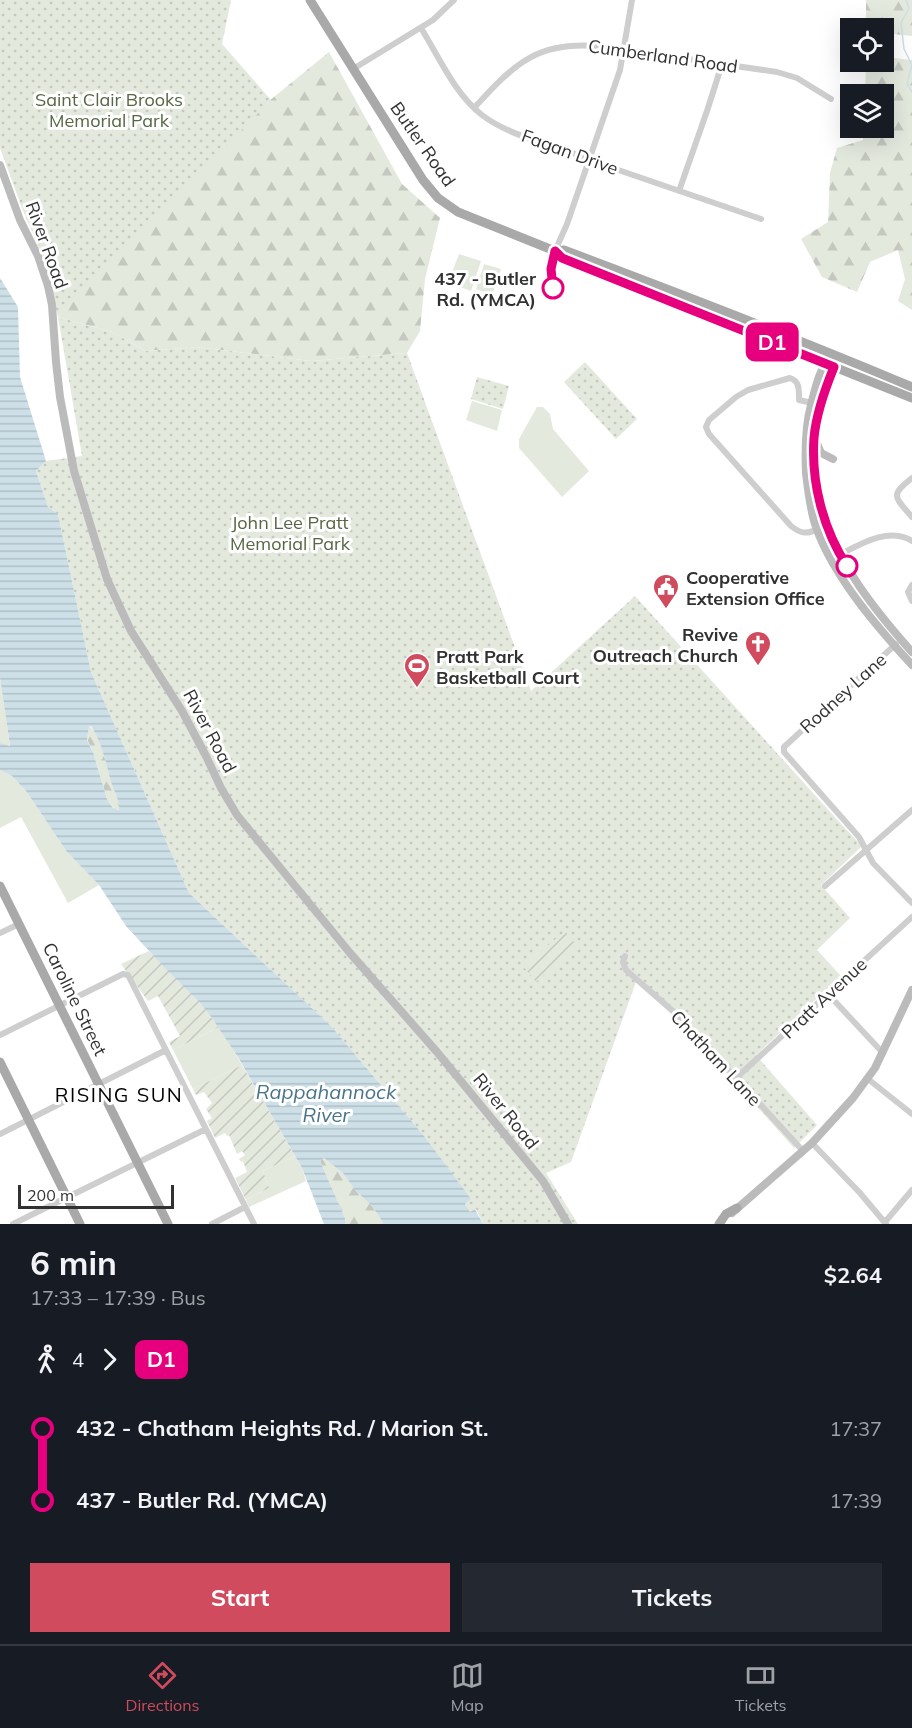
<!DOCTYPE html>
<meta charset="utf-8">
<style>
body{margin:0;font-family:Mulish,sans-serif;background:#242831;color:#f1f3f6;height:100vh;display:flex;flex-direction:column;font-size:22px;white-space:nowrap}
*{box-sizing:border-box;margin:0}
p{font-size:20px;color:#9ea1a6}
.icon{flex:none;width:33px;height:33px;fill:none;stroke:currentColor;stroke-width:2;stroke-linecap:round;stroke-linejoin:round}
.map{position:relative;height:1224px;overflow:hidden}
.details{display:flex;flex-direction:column;background:#171b24;flex:1}
.details>*{flex:none}
.badge{padding:0 12px;border-radius:9px;font-size:21px;line-height:39px}
.tools{position:absolute;left:840px;top:18px;display:grid;gap:12px}
.tools a{display:grid;place-items:center;width:54px;height:54px;border-radius:0px;background:#171b24;box-shadow:0 6px 24px #0002;font-size:30px}
.scale{position:absolute;left:18px;bottom:15px;width:156px;box-sizing:border-box;padding-left:6px;border:3px solid #313131;border-top:0;font-size:16px;line-height:21px;white-space:nowrap;color:#313131;-webkit-text-stroke:4px #fff;paint-order:stroke}
.map>.badge{position:absolute;translate:-50% -50%;box-shadow:0 0 0 3px #fff}
.legs{display:flex;align-items:center;gap:9px;height:66px;padding:0 30px;font-size:20px}
.legs p{margin-inline-start:auto}
.summary{display:flex;align-items:center;justify-content:space-between;height:102px;padding:0 30px}
h1{font-size:33px;font-weight:700;line-height:45px}
.button{display:flex;gap:12px;margin-top:auto;padding:12px 30px}
.button a{flex:1;height:69px;border-radius:0px;background:#d04b5d;color:#fff;font-size:24px;font-weight:700;line-height:69px;text-align:center}
.button a+a{background:#242831;color:#f1f3f6}
ul{padding:0 30px;list-style:none}
li{display:flex;align-items:center;gap:21px;height:72px;font-size:22px}
li i{display:grid;place-items:center;width:9px;height:100%;margin:0 8px;background:currentColor}
li i::after{content:'';width:15px;height:15px;margin:-8px;border:4px solid;border-radius:50%;background:#171b24}
li p{margin-inline-start:auto}
li:first-child i{background:linear-gradient(#0000 50%,currentColor 0)}
li:last-child i{background:linear-gradient(currentColor 50%,#0000 0)}
.tab-bar{display:flex;justify-content:space-around;align-items:center;height:84px;border-top:2px solid #363941;background:#171b24;font-size:16px;color:#9ea1a6}
.tab-bar a{display:grid;justify-items:center;gap:3px}
.tab-bar .current{color:#d04b5d}
.map>svg:first-child{display:block}
.grass{fill:#e4e9de}
.forest{fill:url(#forest-firs)}
.park{fill:url(#park-dots)}
.garden{fill:url(#garden-furrows)}
.water{fill:url(#water-rules);fill-rule:evenodd}
.lines{fill:none;stroke-linecap:round;stroke-linejoin:round}
.stream{stroke:#cddfe7;stroke-width:1.5}
.street{stroke:#cecece;stroke-width:6}
.secondary{stroke:#bbb;stroke-width:8}
.primary{stroke:#a9a9a9;stroke-width:9}
.line-1-casing{stroke:#fff;stroke-width:14}
.line-1{stroke:#e6007e;stroke-width:9}
.stop-1-dot{fill:#fff;stroke:#e6007e;stroke-width:3}
.labels{text-anchor:middle;dominant-baseline:central;stroke-width:6;stroke-linejoin:round;paint-order:stroke}
.street-label{font-size:18px;fill:#313131;stroke:#fff}
.park-label{font-size:18px;fill:#566743;stroke:#fff}
.stop-label{font-size:18px;font-weight:bold;fill:#313131;stroke:#fff;text-anchor:end}
.poi-label{font-size:18px;font-weight:bold;fill:#313131;stroke:#fff;text-anchor:start}
.water-label{font-size:20px;font-style:italic;fill:#48748a;stroke:#fff}
.neighbourhood-label{font-size:20px;letter-spacing:1.5px;fill:#000;stroke:#fff}
</style>
<div class="map">
<svg width="912" height="1224" viewBox="0 0 912 1224">
<defs>
<pattern id="forest-firs" width="22" height="20" patternUnits="userSpaceOnUse" patternTransform="scale(1.5)"><rect width="22" height="20" fill="#e4e9de"/><path d="M5 1l3.5 6h-7zM16 11l3.5 6h-7z" fill="#c4c8bf"/></pattern>
<pattern id="park-dots" width="8" height="8" patternUnits="userSpaceOnUse" patternTransform="scale(1.5)"><rect width="8" height="8" fill="#e4e9de"/><path d="M2 2h.1M6 6h.1" fill="none" stroke="#c4c8bf" stroke-width="1.8" stroke-linecap="round"/></pattern>
<pattern id="garden-furrows" width="10" height="10" patternUnits="userSpaceOnUse" patternTransform="scale(1.5)"><rect width="10" height="10" fill="#e4e9de"/><path d="M-1 1l2-2M0 10L10 0M9 11l2-2" fill="none" stroke="#c4c8bf"/></pattern>
<pattern id="water-rules" width="6" height="5" patternUnits="userSpaceOnUse" patternTransform="scale(1.5)"><rect width="6" height="5" fill="#cddfe7"/><path d="M0 2.5h6" fill="none" stroke="#b0c0c7"/></pattern>
</defs>
<rect width="100%" height="100%" fill="#fff"/>
<path class="grass" d="M 459,254 L 481,261 L 471,291 L 448,283 Z
M 484,264 L 501,269 L 492,295 L 476,289 Z
M 472,401 L 502,410 L 497,431 L 466,420 Z
M 537,407 L 543,407 L 550,414 L 553,429 L 589,471 L 562,497 L 519,448 L 519,439 Z
M 0,678 L 10,747 L 0,743 Z
M 0,770 L 12,776 L 26,791 L 67,852 L 99,885 L 68,903 L 21,817 L 0,828 Z
M 219,1027 L 242,1065 L 193,1089 L 173,1050 Z
M 295,1156 L 302,1168 L 306,1181 L 249,1207 L 246,1200 L 269,1188 L 263,1171 Z"/>
<path class="forest" d="M 866,0 L 912,0 L 912,36 L 884,33 L 884,28 L 866,28 Z
M 329,52 L 402,184 L 440,218 L 425,279 L 420,331 L 407,353 L 311,361 L 197,347 L 146,351 L 112,332 L 58,317 L 236,128 Z
M 884,57 L 912,60 L 912,310 L 898,301 L 905,279 L 898,250 L 870,262 L 857,292 L 822,277 L 801,239 L 828,222 L 830,173 L 837,148 L 863,140 L 863,128 L 884,128 L 884,94 L 865,94 L 866,62 L 884,62 Z
M 89,726 L 90,726 C 103,742 105,762 111,781 C 114,790 120,800 120,809 L 115,810 L 107,799 L 93,752 L 87,739 Z
M 324,1158 L 343,1172 L 356,1191 L 372,1206 L 384,1224 L 345,1224 L 345,1218 L 320,1161 Z"/>
<path class="park" d="M 0,0 L 231,0 L 222,44 L 271,100 L 58,317 L 112,332 L 146,351 L 197,347 L 311,361 L 407,353 L 531,691 L 635,596 L 841,824 L 862,846 L 821,885 L 850,918 L 817,950 L 841,976 L 756,1055 L 817,1125 L 794,1148 L 682,1023 L 636,982 L 571,1162 L 546,1173 L 578,1224 L 483,1224 L 476,1209 L 470,1213 L 465,1204 L 470,1199 L 425,1137 L 331,1026 L 189,893 L 91,672 L 58,514 L 48,507 L 36,471 L 46,461 L 82,456 L 58,317 L 45,263 L 22,208 L 0,148 Z
M 585,362 L 637,419 L 616,439 L 564,382 Z
M 477,377 L 509,386 L 503,409 L 471,399 Z"/>
<path class="garden" d="M 565,931 L 578,947 L 536,982 L 523,966 Z
M 149,951 L 200,1003 L 219,1027 L 173,1050 L 169,1042 L 180,1036 L 158,996 L 148,1001 L 121,964 Z
M 242,1065 L 295,1156 L 263,1171 L 269,1188 L 246,1200 L 235,1178 L 247,1172 L 243,1161 L 241,1162 L 239,1159 L 245,1155 L 242,1151 L 237,1154 L 229,1135 L 227,1136 L 225,1133 L 215,1138 L 207,1121 L 212,1118 L 206,1109 L 212,1103 L 204,1092 L 196,1095 L 193,1089 Z"/>
<path class="water" d="M 0,278 L 18,307 L 20,377 L 46,461 L 36,471 L 48,507 L 58,514 L 91,672 L 189,893 L 331,1026 L 425,1137 L 471,1199 L 465,1204 L 470,1212 L 475,1209 L 483,1224 L 384,1224 L 372,1206 L 356,1191 L 343,1173 L 324,1158 L 320,1161 L 345,1218 L 345,1224 L 324,1224 L 302,1168 L 239,1059 L 212,1018 L 200,1003 L 164,967 L 126,926 L 99,885 L 67,852 L 26,791 L 12,776 L 0,770 L 0,743 L 10,746 L 0,678 ZM 89,726 L 91,726 C 103,745 105,761 111,782 C 114,791 120,800 119,810 L 113,808 L 107,799 L 93,752 L 87,740 Z"/>
<g class="lines">
<path class="stream" d="M 906,0 L 909,8 L 901,23 L 904,49 L 912,65 L 907,84 L 912,92"/>
<path class="street" d="M 421,28 C 439,57 455,94 482,115 C 513,139 562,146 598,163 L 761,219
M 353,69 L 433,20 L 454,0
M 474,108 C 515,63 539,39 605,47 L 777,72 L 797,78 L 831,99
M 679,191 L 707,111 L 722,64
M 555,251 L 567,224 L 620,70 L 632,0
M 812,403 L 799,400 C 799,391 800,381 790,378 L 748,390 L 736,397 L 709,420 L 706,427 L 709,434 L 791,526 C 800,533 806,535 817,529
M 912,478 C 889,496 895,497 912,517
M 837,556 C 859,545 888,526 912,541
M 912,585 L 908,592 L 912,601
M 896,644 L 784,747 L 784,752 L 859,837 L 873,863 L 912,903
M 825,886 L 912,810
M 0,933 L 19,924
M 625,956 L 623,962 L 626,970 L 683,1020 L 803,1151
M 828,994 L 883,1053
M 0,1035 L 123,974 L 128,975 L 254,1224
M 736,1078 L 912,917
M 868,1079 L 912,1114
M 0,1134 L 166,1050
M 812,1143 L 860,1193 L 886,1224
M 885,1222 L 912,1190
M 13,1224 L 206,1129
M 212,1224 L 245,1207"/>
<path class="secondary" d="M 0,165 L 20,220 L 38,256 L 48,286 L 52,305 L 56,362 L 60,397 L 74,471 L 107,579 L 131,631 L 182,711 L 206,756 L 221,788 L 237,815 L 350,953 L 437,1052 L 543,1181 L 568,1224
M 832,354 C 819,369 816,386 811,405 C 805,427 805,450 806,473 C 808,490 810,510 816,527 C 833,576 877,627 912,665
M 833,363 L 833,367 C 786,486 833,563 912,652
M 816,441 L 821,453 L 833,459
M 732,1213 L 812,1143 L 853,1098 L 875,1068 L 912,990"/>
<path class="primary" d="M 310,0 L 423,180 L 438,198 L 458,212 L 555,251 L 562,258 L 912,398
M 555,251 L 564,250 C 681,294 797,338 912,387
M 0,886 L 168,1224
M 0,1062 L 80,1224
M 719,1224 L 726,1214 L 737,1208"/>
</g>
<g class="lines">
<defs>
<path id="line-1" d="M 553,288 L 551,269 L 555,251 L 562,258 L 834,367 C 825,389 816,414 814,438 C 811,482 823,529 847,566"/>
</defs>
<use href="#line-1" class="line-1-casing"/>
<use href="#line-1" class="line-1"/>
</g>
<defs>
<symbol id="civic-pin" viewBox="-11 -11 22 30"><path d="M0 17L-7.5 6A9.5 9.5 0 1 1 7.5 6Z" fill="#d04b5d" stroke="#fff"/><path d="M-.6-6.5H3V-4.5H.6V-3L4-1V1h2V6H-6V1h2V-1L-.6-3ZM-1.2 2.5V6h2.4V2.5Z" fill="#fff"/></symbol>
<symbol id="church-pin" viewBox="-11 -11 22 30"><path d="M0 17L-7.5 6A9.5 9.5 0 1 1 7.5 6Z" fill="#d04b5d" stroke="#fff"/><path d="M-1.2-6h2.4v3.5h3.3v2.4h-3.3V6h-2.4V-.1h-3.3v-2.4h3.3Z" fill="#fff"/></symbol>
<symbol id="stadium-pin" viewBox="-11 -11 22 30"><path d="M0 17L-7.5 6A9.5 9.5 0 1 1 7.5 6Z" fill="#d04b5d" stroke="#fff"/><path d="M0-5a6.5 5 0 1 0 0 10a6.5 5 0 1 0 0-10ZM-3.5-1.8h7v3.6h-7Z" fill="#fff"/></symbol>
</defs>
<g fill-rule="evenodd">
<use href="#civic-pin" x="651" y="572" width="30" height="40"/>
<use href="#church-pin" x="743" y="629" width="30" height="40"/>
<use href="#stadium-pin" x="402" y="651" width="30" height="40"/>
</g>
<g class="stop-1-dot">
<circle cx="553" cy="288" r="10"/>
<circle cx="847" cy="566" r="10"/>
</g>
<g class="labels">
<g class="street-label">
<text transform="translate(663 56) rotate(8)">Cumberland Road</text>
<text transform="translate(423 144) rotate(55)">Butler Road</text>
<text transform="translate(570 152) rotate(20)">Fagan Drive</text>
<text transform="translate(47 245) rotate(70)">River Road</text>
<text transform="translate(843 693) rotate(-42)">Rodney Lane</text>
<text transform="translate(210 731) rotate(62)">River Road</text>
<text transform="translate(824 998) rotate(-43)">Pratt Avenue</text>
<text transform="translate(75 999) rotate(64)">Caroline Street</text>
<text transform="translate(716 1058) rotate(47)">Chatham Lane</text>
<text transform="translate(506 1111) rotate(51)">River Road</text>
</g>
<g class="park-label">
<text x="109" y="99">Saint Clair Brooks<tspan x="109" dy="21">Memorial Park</tspan></text>
<text x="290" y="522">John Lee Pratt<tspan x="290" dy="21">Memorial Park</tspan></text>
</g>
<g class="stop-label">
<text x="536" y="278">437 - Butler<tspan x="536" dy="21">Rd. (YMCA)</tspan></text>
</g>
<g class="poi-label">
<text x="686" y="577">Cooperative<tspan x="686" dy="21">Extension Office</tspan></text>
<text x="738" y="634" text-anchor="end">Revive<tspan x="738" dy="21">Outreach Church</tspan></text>
<text x="436" y="656">Pratt Park<tspan x="436" dy="21">Basketball Court</tspan></text>
</g>
<g class="water-label">
<text x="326" y="1091">Rappahannock<tspan x="326" dy="23">River</tspan></text>
</g>
<g class="neighbourhood-label">
<text x="119" y="1094">RISING SUN</text>
</g>
</g>
</svg>
<div class="tools">
<a><svg class="icon" aria-label="locate" viewBox="0 0 24 24"><circle cx="12" cy="12" r="6"/><path d="M12 2v4M12 18v4M2 12h4M18 12h4"/></svg></a>
<a><svg class="icon" aria-label="layers" viewBox="0 0 24 24"><path d="M12 4l9 5-9 5-9-5zM3 14l9 5 9-5"/></svg></a>
</div>
<div class="scale">200 m</div>
<b class="badge" style="left:772px;top:342px;background:#e6007e;color:#fff">D1</b>
</div>
<section class="details">
<div class="summary"><div><h1>6 min</h1><p>17:33 – 17:39 · Bus</p></div><b>$2.64</b></div>
<div class="legs"><svg class="icon" aria-label="walk" viewBox="0 0 24 24"><circle cx="13" cy="4" r="2"/><path d="M13 8l-2 6 4 7M11 14l-3 7M7 12l3-4h3l4 4"/></svg>4<svg class="icon" aria-label="forward" viewBox="0 0 24 24"><path d="M9 5l7 7-7 7"/></svg><b class="badge" style="background:#e6007e;color:#fff">D1</b></div>
<ul>
<li><i style="color:#e6007e"></i><b>432 - Chatham Heights Rd. / Marion St.</b><p>17:37</p></li>
<li><i style="color:#e6007e"></i><b>437 - Butler Rd. (YMCA)</b><p>17:39</p></li>
</ul>
<div class="button"><a>Start</a><a>Tickets</a></div>
</section>
<nav class="tab-bar">
<a class="current"><svg class="icon" aria-label="directions" viewBox="0 0 24 24"><path d="M12 3l9 9-9 9-9-9zM9 14v-3h6M13 9l2 2-2 2"/></svg>Directions</a>
<a><svg class="icon" aria-label="map" viewBox="0 0 24 24"><path d="M3 6l6-2 6 2 6-2v14l-6 2-6-2-6 2zM9 4v14M15 6v14"/></svg>Map</a>
<a><svg class="icon" aria-label="tickets" viewBox="0 0 24 24"><path d="M3 7h18v10H3zM15 7v10"/></svg>Tickets</a>
</nav>
